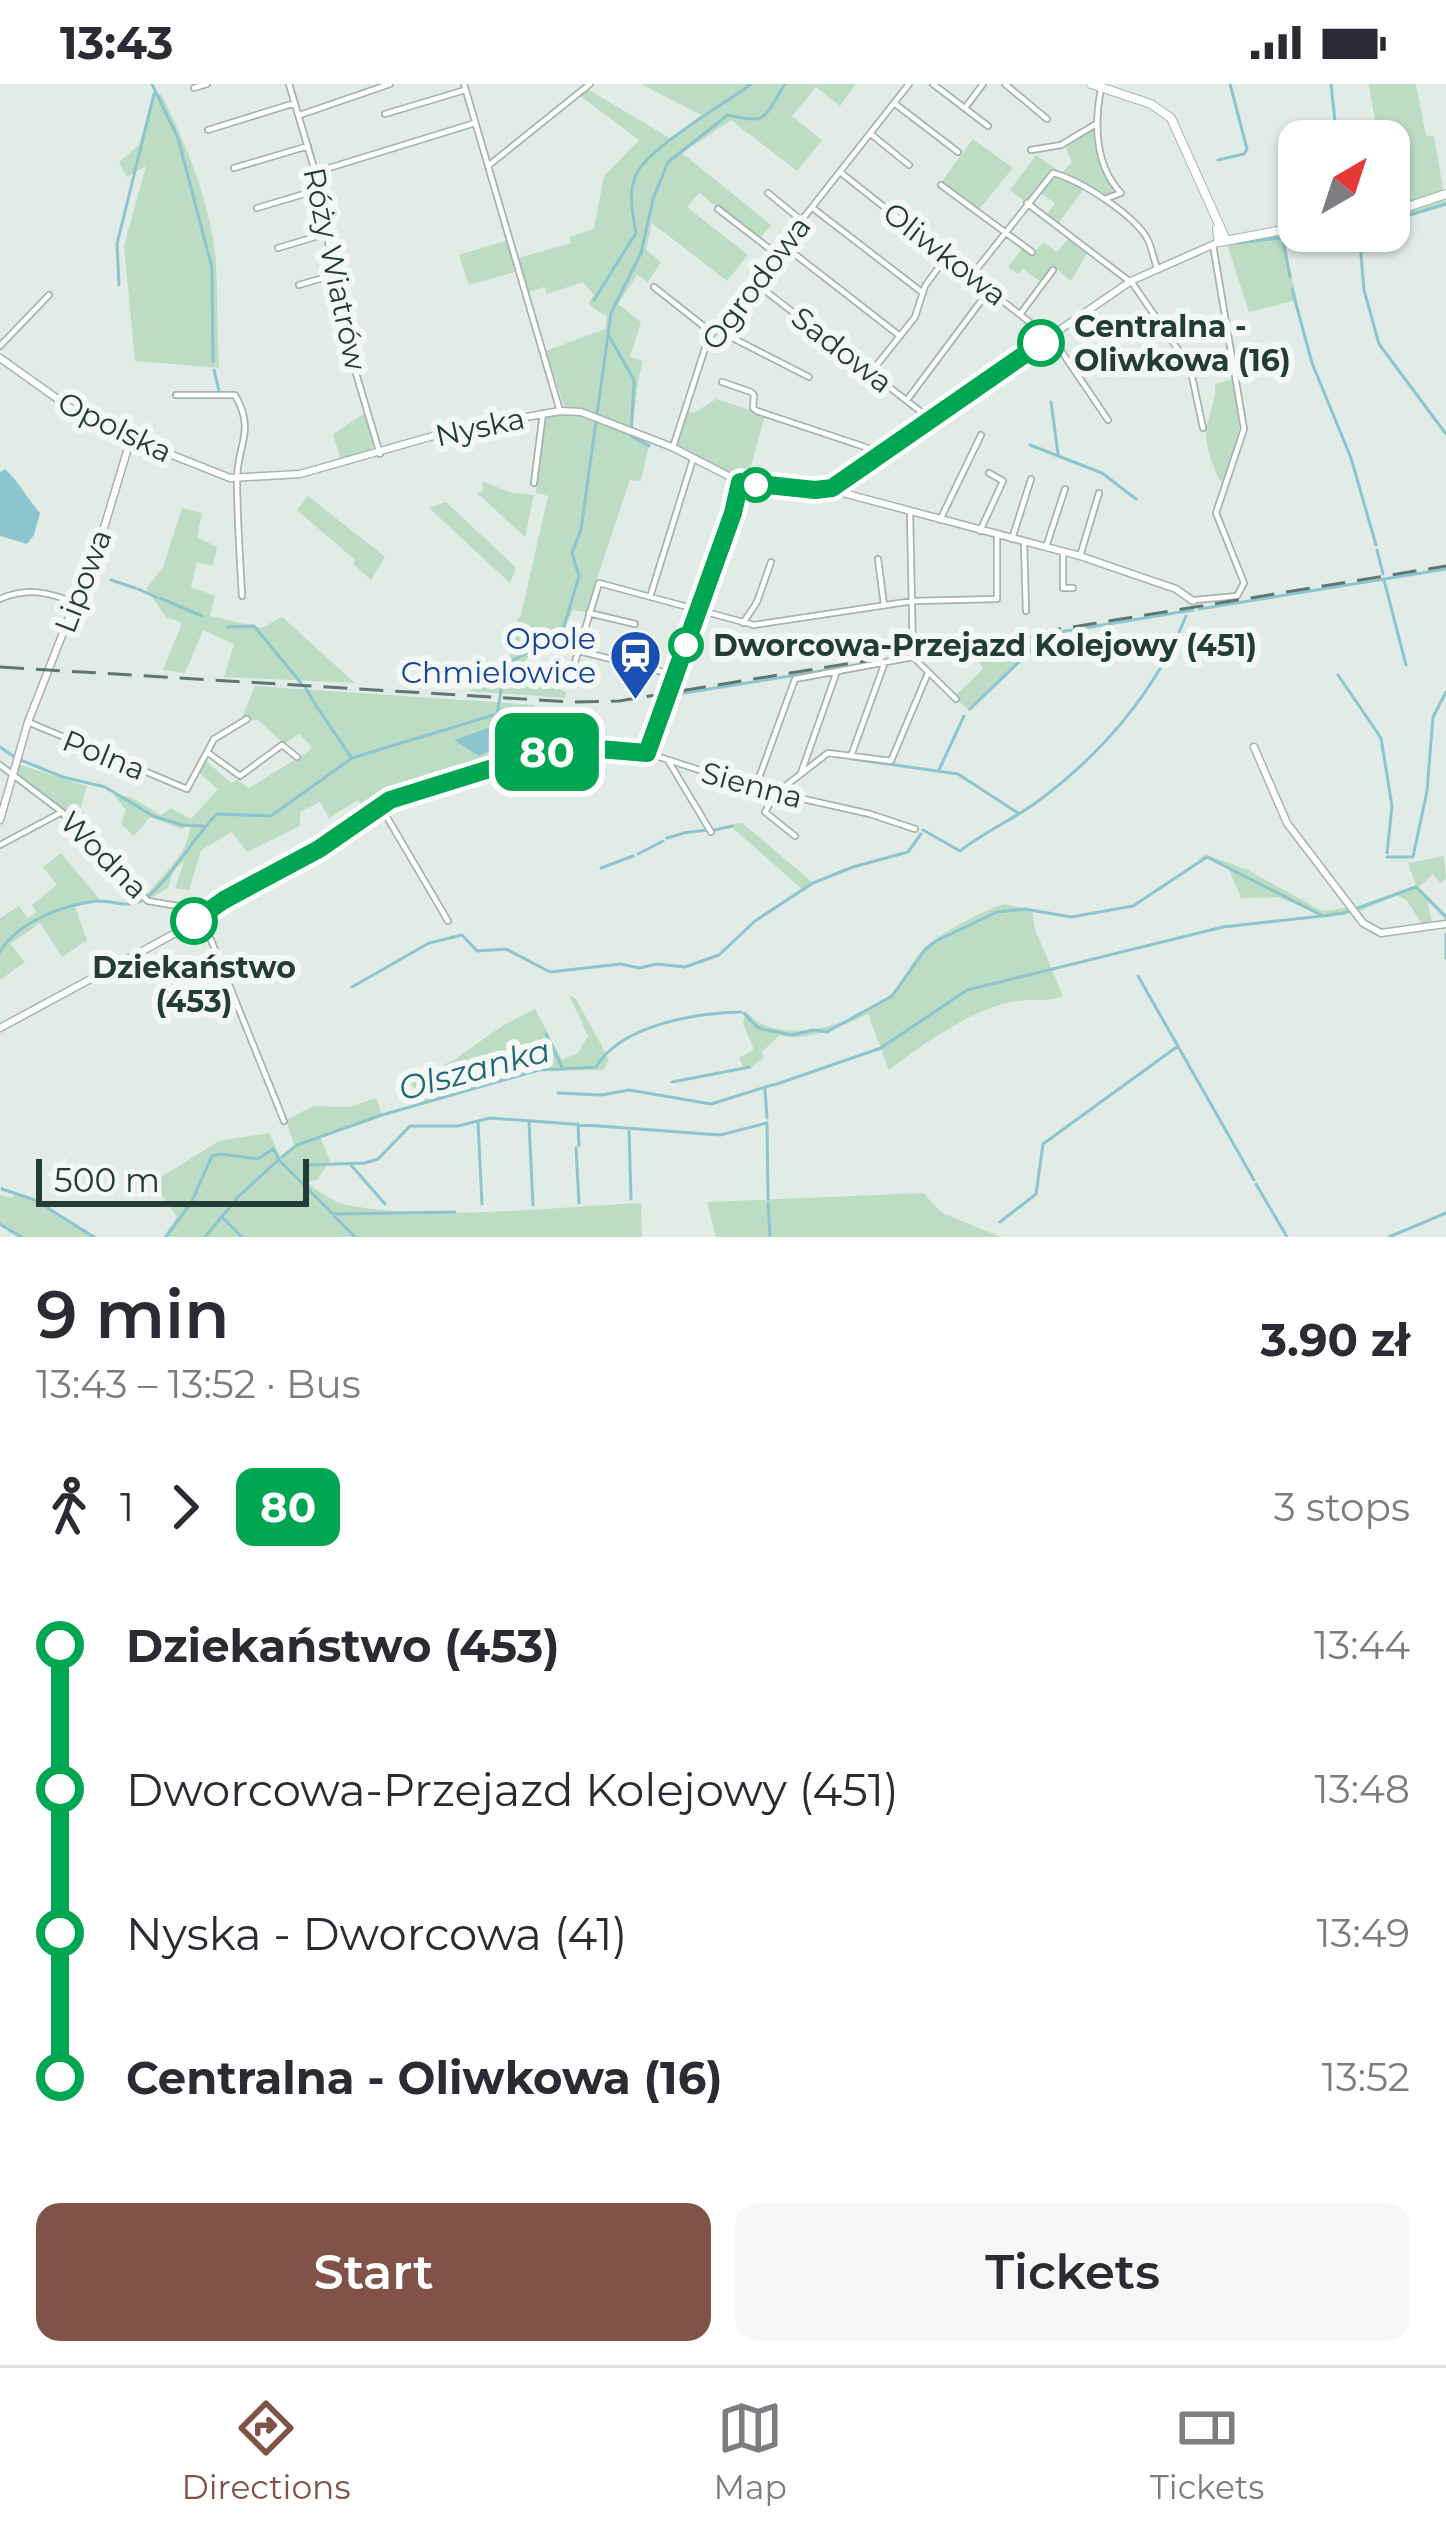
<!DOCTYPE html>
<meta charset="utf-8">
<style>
body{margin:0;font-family:Montserrat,sans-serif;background:#f7f7f7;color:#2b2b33;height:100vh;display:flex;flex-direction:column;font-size:45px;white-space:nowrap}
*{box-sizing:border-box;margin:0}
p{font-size:39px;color:#7c7c81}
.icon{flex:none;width:66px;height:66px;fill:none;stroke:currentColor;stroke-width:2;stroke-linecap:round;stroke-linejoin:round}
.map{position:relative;height:1153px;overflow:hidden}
.side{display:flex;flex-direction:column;background:#fff;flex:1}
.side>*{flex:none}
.badge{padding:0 24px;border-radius:18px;font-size:42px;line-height:78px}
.needle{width:78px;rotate:39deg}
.fabs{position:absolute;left:1278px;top:36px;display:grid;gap:24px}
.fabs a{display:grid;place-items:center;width:132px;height:132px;border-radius:24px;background:#fff;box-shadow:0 3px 9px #0004;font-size:60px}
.scale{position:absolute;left:36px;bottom:30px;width:273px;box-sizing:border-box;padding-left:12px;border:6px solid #233c35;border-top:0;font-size:33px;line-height:42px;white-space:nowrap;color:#233c35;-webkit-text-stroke:9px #f3f8f5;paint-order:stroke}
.map>.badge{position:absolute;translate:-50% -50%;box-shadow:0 0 0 6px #fff}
.legs{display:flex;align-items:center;gap:18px;height:132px;padding:0 36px;font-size:39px}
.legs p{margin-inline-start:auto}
.overview{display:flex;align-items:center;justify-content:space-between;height:204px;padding:0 36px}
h1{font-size:66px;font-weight:600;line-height:90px}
.primary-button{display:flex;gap:24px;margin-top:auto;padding:24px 36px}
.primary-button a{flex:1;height:138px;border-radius:24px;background:#815248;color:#fff;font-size:48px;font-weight:600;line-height:138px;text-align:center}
.primary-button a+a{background:#f7f7f7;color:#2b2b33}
ul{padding:0 36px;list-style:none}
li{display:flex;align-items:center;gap:42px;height:144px;font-size:45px}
li i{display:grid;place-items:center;width:18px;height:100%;margin:0 15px;background:currentColor}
li i::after{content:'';width:30px;height:30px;margin:-15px;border:9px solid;border-radius:50%;background:#fff}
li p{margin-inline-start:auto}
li:first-child i{background:linear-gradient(#0000 50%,currentColor 0)}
li:last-child i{background:linear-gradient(currentColor 50%,#0000 0)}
.status{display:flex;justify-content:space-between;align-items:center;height:84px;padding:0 60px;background:#fff;direction:ltr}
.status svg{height:33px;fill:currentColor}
.dock{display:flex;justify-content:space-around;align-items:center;height:168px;border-top:3px solid #e1e1e2;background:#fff;font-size:33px;color:#7c7c81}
.dock a{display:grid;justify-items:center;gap:6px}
.dock .on{color:#815248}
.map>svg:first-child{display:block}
.green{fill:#bcdcc4}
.water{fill:#8dc5ce}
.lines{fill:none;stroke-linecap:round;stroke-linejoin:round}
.stream{stroke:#8dc5ce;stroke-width:3}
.minor-casing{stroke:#a5b4ae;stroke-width:8}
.tertiary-casing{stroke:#a5b4ae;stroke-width:9}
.secondary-casing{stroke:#a1b7af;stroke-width:10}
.minor{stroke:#fff;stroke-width:4.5}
.tertiary{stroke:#fff;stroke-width:6}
.secondary{stroke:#fff;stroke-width:8}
.rail{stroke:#5e7770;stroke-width:3;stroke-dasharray:24 12;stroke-linecap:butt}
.line-1-casing{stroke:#fff;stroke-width:27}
.line-1{stroke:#00a651;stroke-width:18}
.stop-1-dot{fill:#fff;stroke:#00a651;stroke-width:6}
.labels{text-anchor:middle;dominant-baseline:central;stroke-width:12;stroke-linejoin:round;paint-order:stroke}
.street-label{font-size:30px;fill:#233c35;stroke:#f3f8f5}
.stop-label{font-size:30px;font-weight:bold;fill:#233c35;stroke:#f3f8f5;text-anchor:start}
.transit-label{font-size:30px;fill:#164399;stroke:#f3f8f5;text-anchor:end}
.water-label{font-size:33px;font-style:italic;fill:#206874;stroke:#f3f8f5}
</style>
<div class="status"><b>13:43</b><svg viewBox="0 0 49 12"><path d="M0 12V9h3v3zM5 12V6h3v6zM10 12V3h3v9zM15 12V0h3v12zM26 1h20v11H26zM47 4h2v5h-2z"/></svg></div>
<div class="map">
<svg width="1446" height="1153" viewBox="0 0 1446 1153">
<rect width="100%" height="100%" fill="#e2ece7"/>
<path class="green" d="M 641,0 L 856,0 L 840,22 L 816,3 L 792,32 L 822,56 L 797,87 L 731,36 L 682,69 L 771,141 L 759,156 L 699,109 L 687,123 L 748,171 L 727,197 L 652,139 L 646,166 L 661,178 L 648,198 L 637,191 L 618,220 L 641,238 L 630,273 L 643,277 C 636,300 637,322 631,346 L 564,322 L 546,267 L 605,245 L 607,233 L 588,220 L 594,211 L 583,198 L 547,210 L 544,203 L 528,208 L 518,174 L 571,159 L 569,153 L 594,145 L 604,92 L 639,56 L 579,11 L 589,6 L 671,55 L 701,31 Z
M 1369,0 L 1416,0 L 1426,52 L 1434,52 L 1446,122 L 1389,139 L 1389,57 L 1378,57 Z
M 161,10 C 187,61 212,123 216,180 C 218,215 217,250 219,284 L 135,277 L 124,162 L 146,82 L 127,93 L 119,78 L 139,61 L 153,12 Z
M 1096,40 L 1108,93 L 1121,109 L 1105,115 L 1085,103 L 1059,139 L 1047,130 L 1055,119 L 1037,107 L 1027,119 L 1010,106 L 1036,71 L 1062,89 L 1072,78 L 1064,60 Z
M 973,55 L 1013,84 L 976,129 L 939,101 Z
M 1299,143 L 1299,147 L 1350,147 L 1284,156 L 1297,216 L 1249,228 L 1228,163 L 1230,160 Z
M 1071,152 L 1089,166 L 1071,197 L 1054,183 L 1041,198 L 1023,185 L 1018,190 L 1008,183 L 1024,162 L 1034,169 L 1043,158 L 1057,168 Z
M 508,156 L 515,188 L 469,201 L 459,171 Z
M 1233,295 C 1243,341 1242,355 1223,397 L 1220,397 C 1213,383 1206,365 1206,348 C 1207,333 1217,317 1215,300 Z
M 716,315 L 765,331 L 746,400 L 672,363 L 684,326 L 694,329 Z
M 365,329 L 374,360 L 369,369 L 341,377 L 333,350 Z
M 571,329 L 592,333 L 650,357 L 641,397 L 630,396 L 586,528 L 573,526 L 563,546 L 568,549 C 554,565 528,566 518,586 L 566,608 L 565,614 L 470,607 L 487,576 L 505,583 L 512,565 L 501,560 L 521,531 L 548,412 L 536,409 L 546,331 Z
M 482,397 L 512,409 L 534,411 L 525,453 L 477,409 L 483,407 Z
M 308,412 L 385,473 L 371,496 L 353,480 L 355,476 L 297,426 Z
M 446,418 L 516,484 L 510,499 L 429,424 Z
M 182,424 L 202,429 L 197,453 L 217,463 L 213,482 L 197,478 L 191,503 L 215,512 L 210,532 L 262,544 L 282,533 L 355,599 L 224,593 L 234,560 L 203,546 L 185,589 L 163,586 L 182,539 L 166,533 L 146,505 L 163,483 Z
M 1045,553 L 970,627 L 954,613 L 983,585 L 975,569 L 980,563 Z
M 255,602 L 534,621 L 535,665 C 485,698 415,693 366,727 L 358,716 L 329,734 L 320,718 L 300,728 L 300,742 L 247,768 L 232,748 L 201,766 L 189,806 L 175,804 L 184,778 L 174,785 L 168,804 L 150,815 L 146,812 C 167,784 187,774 191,738 L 182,745 L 150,733 L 134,752 L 121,740 L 126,726 L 114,711 L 130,713 L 161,731 L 171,724 L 191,735 L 218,705 L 198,688 L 204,675 L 231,699 L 237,696 L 249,704 L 309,667 L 311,662 L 299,650 L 284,660 L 258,636 L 241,636 Z
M 17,680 L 87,702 L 80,727 L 72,722 L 65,728 L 15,689 Z
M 742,739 L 812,798 L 802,805 L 734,745 L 735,740 Z
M 61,769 L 99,815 L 75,823 L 87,856 L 62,873 L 40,839 L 10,860 L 25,878 L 0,896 L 0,834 L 19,822 L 28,834 L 36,828 L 32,821 L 57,801 L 43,783 Z
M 1205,770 L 1248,786 L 1322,827 L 1360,822 L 1416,801 L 1408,779 L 1444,772 L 1446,795 L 1440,799 L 1433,790 L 1419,803 L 1446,830 L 1446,836 L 1427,816 L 1433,842 L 1424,843 L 1407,817 L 1397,811 L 1355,829 L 1350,822 L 1344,829 L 1323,832 L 1278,813 L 1241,814 L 1227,781 L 1207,773 L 1196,777 L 1174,795 Z
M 1005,820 L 1032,826 L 1035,845 L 1063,912 C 1048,919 1032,914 1016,917 C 973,924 923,960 889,986 L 868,930 C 844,942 805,959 780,951 L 762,968 L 764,974 L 745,987 L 739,974 L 754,965 L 743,940 L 746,927 C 775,965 859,941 890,911 C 906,896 912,872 930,859 C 951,844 981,827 1005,820 Z
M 569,911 L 576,915 L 609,975 L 603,986 L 538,987 L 425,1018 L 409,997 L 454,976 L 502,942 L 535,925 L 562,976 L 578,969 L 588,952 Z
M 376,1014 L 382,1031 L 320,1052 L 330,1077 L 317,1096 L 307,1098 C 319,1107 332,1118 347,1121 C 435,1138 550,1123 641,1119 L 642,1153 L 163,1153 L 177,1133 L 153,1098 L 219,1057 L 269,1049 L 281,1074 L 295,1063 L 286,1036 L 313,1022 L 349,1023 Z
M 923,1109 L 942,1129 L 1001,1153 L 716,1153 L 707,1118 Z
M 22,1110 L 93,1153 L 18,1153 L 0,1142 L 0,1111 L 12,1114 L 13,1111 Z"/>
<path class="water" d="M 5,385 C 20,399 26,413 40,429 L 34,451 L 27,460 L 0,452 L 0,388 Z
M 507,630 L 533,637 L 521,651 L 479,672 L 454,656 L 497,641 Z"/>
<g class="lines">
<path class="stream" d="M 152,0 L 178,54 L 212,184 L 213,278
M 1331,0 L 1336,46
M 1218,76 L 1244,70 L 1247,65 L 1230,0
M 1389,137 L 1446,120
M 1359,147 L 1364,206 L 1379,260 L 1446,350
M 1283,155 L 1290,193
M 1237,159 L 1340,147
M 612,187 L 636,149 C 633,130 628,112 635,93 C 645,65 725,20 751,0
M 119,201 L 117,160 L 154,10
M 1292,205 L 1312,279 L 1351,374 L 1376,461
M 594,216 L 611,189
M 609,252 L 634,296 L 631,352 L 649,362
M 214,286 L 219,307
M 1051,318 L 1058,370
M 1030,361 L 1102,389 L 1136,415
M 1377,466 L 1383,490
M 111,496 L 135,504
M 1384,496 L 1406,581
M 138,505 L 156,513
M 160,514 L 202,532
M 1199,525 L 1446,485
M 228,543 L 254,542 L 301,599
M 917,571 L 1043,551
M 1338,591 L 1381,654 L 1392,722 L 1387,769
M 305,603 L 314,618
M 678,610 L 865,580
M 315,620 L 351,673
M 970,625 L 1048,550 L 1193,526
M 0,663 L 13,672
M 18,675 L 63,693 L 105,703 L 153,732 L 182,741 L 203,742
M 853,675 L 958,690 L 1018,729
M 939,686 L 964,632
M 714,746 L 733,742
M 923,746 L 960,767 C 984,748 1012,736 1037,718 C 1102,670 1156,607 1186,532
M 683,749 L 707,746
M 667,754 L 681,750
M 638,770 L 663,757
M 1387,773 L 1413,773 L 1427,707 L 1433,633 L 1446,608
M 601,784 L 633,772
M 1446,850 L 1446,874
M 0,868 C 17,838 63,821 97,817 C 112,816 128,825 143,816 C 167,801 194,752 217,730 L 271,732 L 352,674 L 497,630 L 503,595 L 514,576 L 562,549 L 579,492 L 572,469 L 581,446 L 611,229 L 641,169 L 653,115 L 668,78 L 728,31 C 769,40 762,36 785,0
M 1138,892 L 1254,1096
M 352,903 L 429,859 L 462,851 L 477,867 L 506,865 L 550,888 L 621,880 L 639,884 L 657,880 L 685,883 L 719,871 L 755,837 L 813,799 L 853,783 L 908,768 L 921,750
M 744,929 L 757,943 L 766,946 L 792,951 L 813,946 L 827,948 L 892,912 L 925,866 L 936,857 L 997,828 L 1025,825 L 1071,833 L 1133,822 L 1207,773 L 1323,832 L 1344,829 L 1416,803 L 1446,833
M 546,950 L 563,985
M 672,998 L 750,983
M 774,1001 L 881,964 L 967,906 L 1223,843 L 1322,832
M 765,1006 L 767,1034
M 558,1009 L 602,1011 L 629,1006 L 711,1020 L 772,1001
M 478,1038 L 482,1120
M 529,1039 L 533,1121
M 767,1039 L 768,1115
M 578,1040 L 579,1062
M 629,1045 L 631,1115
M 576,1064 L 579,1119
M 282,1073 L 297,1061 L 382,1031 L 539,986 L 596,983 C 621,941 695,929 741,928
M 279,1076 L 333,1130 L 455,1128
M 306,1081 L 365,1079 L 378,1075 L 410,1042 L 458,1042 L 490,1034 L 720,1051 L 767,1039
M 351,1081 L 385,1120
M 1256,1100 L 1287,1153
M 2,1105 L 35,1116 L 94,1153
M 768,1119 L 770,1153
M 222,1133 L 242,1153
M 335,1133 L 355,1153
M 1000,1138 L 1036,1110 L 1043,1060 L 1178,962
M 0,1140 L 21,1153
M 166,1153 L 191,1119 L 212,1072 L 220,1070 L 258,1075 L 273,1065 L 279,1075
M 205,1153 L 238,1113 L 278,1076
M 1389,1153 L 1446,1129"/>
<defs>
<path id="minor" d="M 289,0 L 323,114 L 336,222 L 380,370
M 464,0 L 560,327
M 933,0 L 988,42
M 1005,0 L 1047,35
M 194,4 L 207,0
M 1101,5 C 1094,40 1095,82 1121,109 L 1105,115
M 894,19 L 958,68
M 965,24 L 983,0
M 385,30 L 465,6
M 300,31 L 390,0
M 208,46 L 295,19
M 872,51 L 909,81
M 1031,66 L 1061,61 L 1096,40
M 488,82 L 590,0
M 234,84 L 308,62
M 316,88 L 475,39
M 840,88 L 1047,252
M 941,101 L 1032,168
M 768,109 L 801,136
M 1027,119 L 1133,200 L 1190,283 L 1203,344
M 257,124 L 321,105
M 718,125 L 775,169
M 814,125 L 923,209
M 783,161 L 900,252
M 278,164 L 328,149
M 972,191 L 1053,89 C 1080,96 1135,131 1148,156 C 1152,165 1154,176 1157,184
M 754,198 L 929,334
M 299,201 L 333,191
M 654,203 L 711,248
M 1021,229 L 1053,186
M 715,245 L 809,293
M 1051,252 L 1108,336
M 0,262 L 49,211
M 872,287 L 915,233 L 925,202 L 947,172
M 722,298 L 751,308 L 754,311 L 753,324 L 757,327 L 883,369
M 176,311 L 235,311 C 256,347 237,361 237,395 C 237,434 240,473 242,512
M 907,316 L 990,205
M 673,363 L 708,255 L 909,0
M 534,399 L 543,329
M 910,429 L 913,573
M 940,436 L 981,351
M 980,447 L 1003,397 L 989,389
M 1012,455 L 1031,395
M 1024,458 L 1026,527
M 1046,463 L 1065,405
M 1063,468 L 1063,504 L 1073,504
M 1080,472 L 1099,409
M 878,475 L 884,521
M 650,513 L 693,375
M 0,515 C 27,503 49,508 75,519
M 1195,516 L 1237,512 L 1244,499 L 1216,429 L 1244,345 L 1213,161
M 589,529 L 635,540
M 743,539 L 757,518 L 771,478
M 579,567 L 675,591
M 913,573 L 956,615
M 572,588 L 599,499 L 754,541 L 913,517 L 997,515 L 997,451
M 28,638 L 187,705 L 214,655 L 247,635
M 207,668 L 240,692 L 282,661 L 297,673
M 647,669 L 755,704 L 870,730 L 915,745
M 851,672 L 885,578
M 669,678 L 711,748
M 0,681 L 62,728 L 88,760 L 148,817 L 207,827
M 801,689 L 837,587
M 756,702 L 795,595 L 913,573
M 381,723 L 448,837
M 795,752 L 765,728 L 775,710 L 828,669 L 891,677 L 928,589
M 0,761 L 62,728
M 199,835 L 211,856 L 284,1037"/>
<path id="tertiary" d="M 0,274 L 69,323 L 142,359 L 230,394 L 300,390 L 454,346 L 560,327 L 581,328 L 672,363 L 740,398 L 828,405 L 1080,472 L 1176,505 L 1193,517
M 828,405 L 1131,197 L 1219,158
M 1254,663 L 1287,739 L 1363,839 L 1381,849 L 1446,840
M 0,736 L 28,638 L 103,447 L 131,354
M 0,944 L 183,845 L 224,816 L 319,765 L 390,716 L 544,668 L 587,664 L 647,669 L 733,429 L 740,398"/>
<path id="secondary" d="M 1091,0 L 1151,20 L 1171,34 L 1226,156
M 1389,129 L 1446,110
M 1217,145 L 1219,158 L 1299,143"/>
</defs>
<use href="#minor" class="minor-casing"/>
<use href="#tertiary" class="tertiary-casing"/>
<use href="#secondary" class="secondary-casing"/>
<use href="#minor" class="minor"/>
<use href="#tertiary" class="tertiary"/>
<use href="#secondary" class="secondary"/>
<path class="rail" d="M 0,583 L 573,618 L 619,617 L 1446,482"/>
</g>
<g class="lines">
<defs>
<path id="line-1" d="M 194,837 L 224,816 L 319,765 L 390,716 L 544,668 L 587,664 L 647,669 L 733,429 L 740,398 L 815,406 L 832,404 L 1041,259"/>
</defs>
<use href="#line-1" class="line-1-casing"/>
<use href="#line-1" class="line-1"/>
</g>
<defs>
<symbol id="station-pin" viewBox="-11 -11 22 30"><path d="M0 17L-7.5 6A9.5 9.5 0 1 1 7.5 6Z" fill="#1a4fb4" stroke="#f3f8f5"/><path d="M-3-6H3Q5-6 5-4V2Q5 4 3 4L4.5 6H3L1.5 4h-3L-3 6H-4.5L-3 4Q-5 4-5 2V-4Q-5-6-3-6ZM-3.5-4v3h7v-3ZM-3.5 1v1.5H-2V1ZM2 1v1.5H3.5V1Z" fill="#fff"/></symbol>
</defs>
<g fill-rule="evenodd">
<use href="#station-pin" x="606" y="542" width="59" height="81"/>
</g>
<g class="stop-1-dot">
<circle cx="1041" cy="259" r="21"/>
<circle cx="756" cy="401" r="15"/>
<circle cx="686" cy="561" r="15"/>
<circle cx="194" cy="837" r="21"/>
</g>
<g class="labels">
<g class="street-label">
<text transform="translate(945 170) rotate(38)">Oliwkowa</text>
<text transform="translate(335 185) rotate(78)">Róży Wiatrów</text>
<text transform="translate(756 199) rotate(-53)">Ogrodowa</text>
<text transform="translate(842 266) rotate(38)">Sadowa</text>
<text transform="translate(115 343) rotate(26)">Opolska</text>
<text transform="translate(480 343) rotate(-12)">Nyska</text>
<text transform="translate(83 497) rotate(-69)">Lipowa</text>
<text transform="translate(104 671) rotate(22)">Polna</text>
<text transform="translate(752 701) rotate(15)">Sienna</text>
<text transform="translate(104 771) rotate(45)">Wodna</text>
</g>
<g class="stop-label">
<text x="1074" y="242">Centralna -<tspan x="1074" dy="34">Oliwkowa (16)</tspan></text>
<text x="713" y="561">Dworcowa-Przejazd Kolejowy (451)</text>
<text x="194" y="883" text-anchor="middle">Dziekaństwo<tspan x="194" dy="34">(453)</tspan></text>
</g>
<g class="transit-label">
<text x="596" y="554">Opole<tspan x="596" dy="34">Chmielowice</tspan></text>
</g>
<g class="water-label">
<text transform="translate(474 985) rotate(-15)">Olszanka</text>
</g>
</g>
</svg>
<div class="fabs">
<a><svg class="needle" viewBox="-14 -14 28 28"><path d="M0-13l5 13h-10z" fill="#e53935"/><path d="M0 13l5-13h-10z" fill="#7c7c81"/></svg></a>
</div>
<div class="scale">500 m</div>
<b class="badge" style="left:547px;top:668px;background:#00a651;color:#fff">80</b>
</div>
<section class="side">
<div class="overview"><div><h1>9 min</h1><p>13:43 – 13:52 · Bus</p></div><b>3.90 zł</b></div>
<div class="legs"><svg class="icon" aria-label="walk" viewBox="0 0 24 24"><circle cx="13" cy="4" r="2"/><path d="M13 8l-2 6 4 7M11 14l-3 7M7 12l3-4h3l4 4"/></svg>1<svg class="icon" aria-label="forward" viewBox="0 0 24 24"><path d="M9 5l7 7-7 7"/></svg><b class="badge" style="background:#00a651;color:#fff">80</b><p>3 stops</p></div>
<ul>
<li><i style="color:#00a651"></i><b>Dziekaństwo (453)</b><p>13:44</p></li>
<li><i style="color:#00a651"></i><span>Dworcowa-Przejazd Kolejowy (451)</span><p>13:48</p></li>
<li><i style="color:#00a651"></i><span>Nyska - Dworcowa (41)</span><p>13:49</p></li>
<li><i style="color:#00a651"></i><b>Centralna - Oliwkowa (16)</b><p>13:52</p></li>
</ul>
<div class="primary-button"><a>Start</a><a>Tickets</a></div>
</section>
<nav class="dock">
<a class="on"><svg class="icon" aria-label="directions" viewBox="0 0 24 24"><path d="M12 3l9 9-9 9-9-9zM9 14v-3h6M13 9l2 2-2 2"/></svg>Directions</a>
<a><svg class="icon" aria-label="map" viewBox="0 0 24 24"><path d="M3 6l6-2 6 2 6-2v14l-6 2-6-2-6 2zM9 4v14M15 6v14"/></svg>Map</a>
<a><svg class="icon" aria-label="tickets" viewBox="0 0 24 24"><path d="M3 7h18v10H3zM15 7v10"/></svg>Tickets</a>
</nav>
